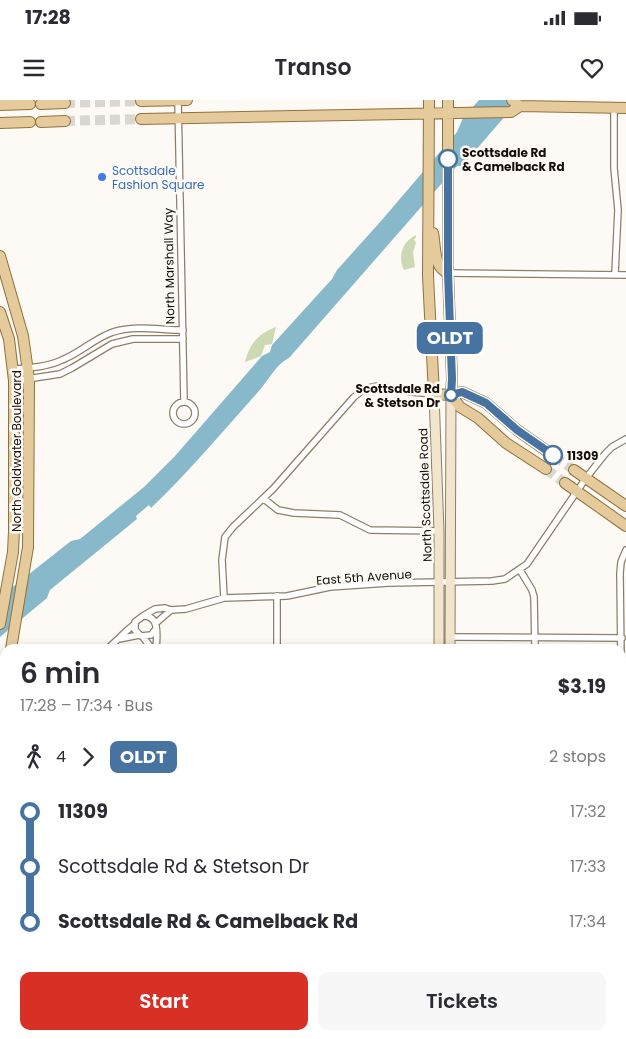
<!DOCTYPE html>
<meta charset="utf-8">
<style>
body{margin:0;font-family:Poppins,sans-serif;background:#f7f7f7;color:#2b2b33;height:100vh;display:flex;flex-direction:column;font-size:19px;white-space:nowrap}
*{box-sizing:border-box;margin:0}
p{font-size:16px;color:#7c7c81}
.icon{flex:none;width:28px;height:28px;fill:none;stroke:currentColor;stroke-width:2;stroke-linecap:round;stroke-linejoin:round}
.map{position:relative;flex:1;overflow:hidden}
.drawer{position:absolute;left:0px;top:544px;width:626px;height:396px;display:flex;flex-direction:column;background:#fff;border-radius:15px 15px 0 0;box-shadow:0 2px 8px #0003}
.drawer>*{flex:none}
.badge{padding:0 10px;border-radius:8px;font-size:18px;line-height:32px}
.map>.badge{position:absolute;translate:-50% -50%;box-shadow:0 0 0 2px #fff}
.legs{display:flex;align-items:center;gap:8px;height:55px;padding:0 20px;font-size:16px}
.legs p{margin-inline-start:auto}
.overview{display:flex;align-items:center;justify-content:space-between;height:85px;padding:0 20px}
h1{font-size:28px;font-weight:600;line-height:38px}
.action{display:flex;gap:10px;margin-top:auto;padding:10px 20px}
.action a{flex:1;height:58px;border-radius:10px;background:#d93025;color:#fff;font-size:20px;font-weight:600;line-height:58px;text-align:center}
.action a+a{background:#f7f7f7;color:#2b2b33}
ul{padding:0 20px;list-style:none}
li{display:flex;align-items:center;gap:18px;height:55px;font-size:19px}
li i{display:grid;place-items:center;width:8px;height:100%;margin:0 6px;background:currentColor}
li i::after{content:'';width:12px;height:12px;margin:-6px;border:4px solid;border-radius:50%;background:#fff}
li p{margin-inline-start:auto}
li:first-child i{background:linear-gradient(#0000 50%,currentColor 0)}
li:last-child i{background:linear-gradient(currentColor 50%,#0000 0)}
.status{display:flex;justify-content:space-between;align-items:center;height:35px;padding:0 25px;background:#fff;direction:ltr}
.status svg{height:14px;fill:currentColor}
header{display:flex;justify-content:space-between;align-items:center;height:65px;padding:0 20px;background:#fff;font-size:22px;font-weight:600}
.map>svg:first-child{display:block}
.green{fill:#ccd9b3}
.water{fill:#88b9ca}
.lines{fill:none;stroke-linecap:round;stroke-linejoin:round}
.primary-tunnel{stroke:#dad7d1;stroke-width:10;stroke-dasharray:10 5;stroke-linecap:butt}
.street-casing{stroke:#8c7f69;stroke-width:8}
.secondary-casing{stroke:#8c7f69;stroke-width:11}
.primary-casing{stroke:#90713d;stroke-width:12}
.street{stroke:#fff;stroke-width:5.5}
.secondary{stroke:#f2e5ce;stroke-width:9}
.primary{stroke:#e5ca9c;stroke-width:10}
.line-1-casing{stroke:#fff;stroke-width:11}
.line-1{stroke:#46739f;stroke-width:8}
.stop-1-dot{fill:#fff;stroke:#46739f;stroke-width:2.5}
.shop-dot{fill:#3f7fe0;stroke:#fdfaf5;stroke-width:2}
.labels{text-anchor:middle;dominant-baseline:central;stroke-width:5;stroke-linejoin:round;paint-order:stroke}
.stop-label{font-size:12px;font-weight:bold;fill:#130e06;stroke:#fdfaf5;text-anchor:start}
.shop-label{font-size:12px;fill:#366cbe;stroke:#fdfaf5;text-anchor:start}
.street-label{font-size:12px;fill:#130e06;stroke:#fdfaf5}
</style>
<div class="status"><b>17:28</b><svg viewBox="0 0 49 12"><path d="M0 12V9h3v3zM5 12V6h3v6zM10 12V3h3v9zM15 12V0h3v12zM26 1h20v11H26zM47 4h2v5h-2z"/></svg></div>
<header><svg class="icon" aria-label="menu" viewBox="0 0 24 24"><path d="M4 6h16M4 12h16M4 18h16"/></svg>Transo<svg class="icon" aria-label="heart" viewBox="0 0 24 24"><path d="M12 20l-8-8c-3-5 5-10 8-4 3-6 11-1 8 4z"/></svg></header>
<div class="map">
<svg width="626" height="939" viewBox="0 0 626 939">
<rect width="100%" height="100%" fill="#fdfaf5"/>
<path class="green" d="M 416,135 L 416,138 L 414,139 L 416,143 L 413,152 L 415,167 L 404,170 C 397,156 403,141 416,135 Z
M 276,227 L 272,244 L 265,245 L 261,256 L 245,262 C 250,243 258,234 276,227 Z"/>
<path class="water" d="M 479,0 L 519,0 L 462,66 L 457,66 L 289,258 C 276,264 268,281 258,292 C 223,331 189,372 151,408 L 149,405 L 136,416 L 137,419 L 50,490 L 47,498 L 0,537 L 0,497 L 71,441 L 80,439 L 144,387 L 175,356 L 262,256 L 270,252 L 272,245 L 332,179 L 337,170 L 381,121 L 457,32 L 463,18 Z"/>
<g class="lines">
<path class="primary-tunnel" d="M 65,3 L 141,1
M 65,21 L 141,19
M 554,356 L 574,370
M 546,369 L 565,383"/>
<defs>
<path id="street" d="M 178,0 L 184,301
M 614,8 L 614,68 L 618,110 L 615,174
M 448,173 L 626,175
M 13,269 C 29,268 47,267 62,260 C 80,253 95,238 113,232 C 136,225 160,230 183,230
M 14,281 L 60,274 L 72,268 L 112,244 L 133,239 L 183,239
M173 313a11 11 0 1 1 22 0a11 11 0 1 1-22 0Z
M 264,399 L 278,410 L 294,413 L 340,415 L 370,430 L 439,431
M 520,470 L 532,490 L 534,497 L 535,549
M 277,496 L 277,549
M 224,498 L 222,460 L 225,437 L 233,427 L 273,389 L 354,297 L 364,289 L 378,286 L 411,292 L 434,294
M 143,516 L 155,509 L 165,508 L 171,510 L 186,509 L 224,498 L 287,496 L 330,487 L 388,483 L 492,481 L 505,479 L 527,464 L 586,378 L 605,354 L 612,347 L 626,339
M 156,523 L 171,510
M 156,529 L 151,535 L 141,536 L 135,530 L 135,522 L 143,516 C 160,515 157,536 156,549
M 143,537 L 152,549
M 451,537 L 622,538
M 119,539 L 139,535
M 107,549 C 117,541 124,532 135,524
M 621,562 L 620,473 L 621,462 L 626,450
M 0,634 L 5,630
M 621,670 L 626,670
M 603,935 L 603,939"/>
<path id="secondary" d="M 434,294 L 439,431 L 439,549
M 450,549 L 451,295
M 0,740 L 5,740
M 621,894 L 626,894
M 0,907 L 5,907
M 621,909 L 626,909
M 0,925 L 5,925
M 156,935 L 157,939
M 442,939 L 442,935"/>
<path id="primary" d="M 429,0 L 428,176 L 434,294 L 451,295 L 462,292 L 486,303 L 517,330 L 554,356
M 448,0 L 448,173 L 452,279 L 451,295
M 512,0 L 520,6 L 626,8
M 141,1 L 187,0
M 41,4 L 65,3
M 0,5 L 30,4
M 141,19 L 511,12 L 520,6
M 41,22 L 65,21
M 0,23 L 30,22
M 433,133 C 436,147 433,167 448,173
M 0,156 L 23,236 L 29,279 L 28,447 L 11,549
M 0,212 L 9,239 L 14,281 L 14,431 L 13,452 L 0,524
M 451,295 L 460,307 L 478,318 L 506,343 L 546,369
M 574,370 L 626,406
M 565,383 L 626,426
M 6,939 L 7,935"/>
</defs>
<use href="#street" class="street-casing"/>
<use href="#secondary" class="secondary-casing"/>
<use href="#primary" class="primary-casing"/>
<use href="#street" class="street"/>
<use href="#secondary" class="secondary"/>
<use href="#primary" class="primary"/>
</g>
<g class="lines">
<defs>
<path id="line-1" d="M 448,59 L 448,173 L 452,279 L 451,295 L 462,292 L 486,303 L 517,330 L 553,355"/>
</defs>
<use href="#line-1" class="line-1-casing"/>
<use href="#line-1" class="line-1"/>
</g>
<g class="stop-1-dot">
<circle cx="448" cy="59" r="9"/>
<circle cx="451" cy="295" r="6"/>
<circle cx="553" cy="355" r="9"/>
</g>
<circle class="shop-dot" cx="102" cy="77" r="5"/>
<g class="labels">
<g class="stop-label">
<text x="462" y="52">Scottsdale Rd<tspan x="462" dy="14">&amp; Camelback Rd</tspan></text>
<text x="440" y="288" text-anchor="end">Scottsdale Rd<tspan x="440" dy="14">&amp; Stetson Dr</tspan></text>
<text x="567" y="355">11309</text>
</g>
<g class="shop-label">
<text x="112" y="70">Scottsdale<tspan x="112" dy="14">Fashion Square</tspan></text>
</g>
<g class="street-label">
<text transform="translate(169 166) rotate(-91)">North Marshall Way</text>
<text transform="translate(16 351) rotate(-90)">North Goldwater Boulevard</text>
<text transform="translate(425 395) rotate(-92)">North Scottsdale Road</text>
<text transform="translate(364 477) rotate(-4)">East 5th Avenue</text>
</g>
</g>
</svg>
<b class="badge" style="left:450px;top:238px;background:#46739f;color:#fff">OLDT</b>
<section class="drawer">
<div class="overview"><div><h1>6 min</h1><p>17:28 – 17:34 · Bus</p></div><b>$3.19</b></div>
<div class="legs"><svg class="icon" aria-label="walk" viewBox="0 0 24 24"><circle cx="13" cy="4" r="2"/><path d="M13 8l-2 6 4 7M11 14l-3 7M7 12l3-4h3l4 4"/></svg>4<svg class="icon" aria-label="forward" viewBox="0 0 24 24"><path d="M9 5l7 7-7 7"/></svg><b class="badge" style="background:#46739f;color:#fff">OLDT</b><p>2 stops</p></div>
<ul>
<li><i style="color:#46739f"></i><b>11309</b><p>17:32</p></li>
<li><i style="color:#46739f"></i><span>Scottsdale Rd &amp; Stetson Dr</span><p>17:33</p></li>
<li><i style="color:#46739f"></i><b>Scottsdale Rd &amp; Camelback Rd</b><p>17:34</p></li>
</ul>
<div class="action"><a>Start</a><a>Tickets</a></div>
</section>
</div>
